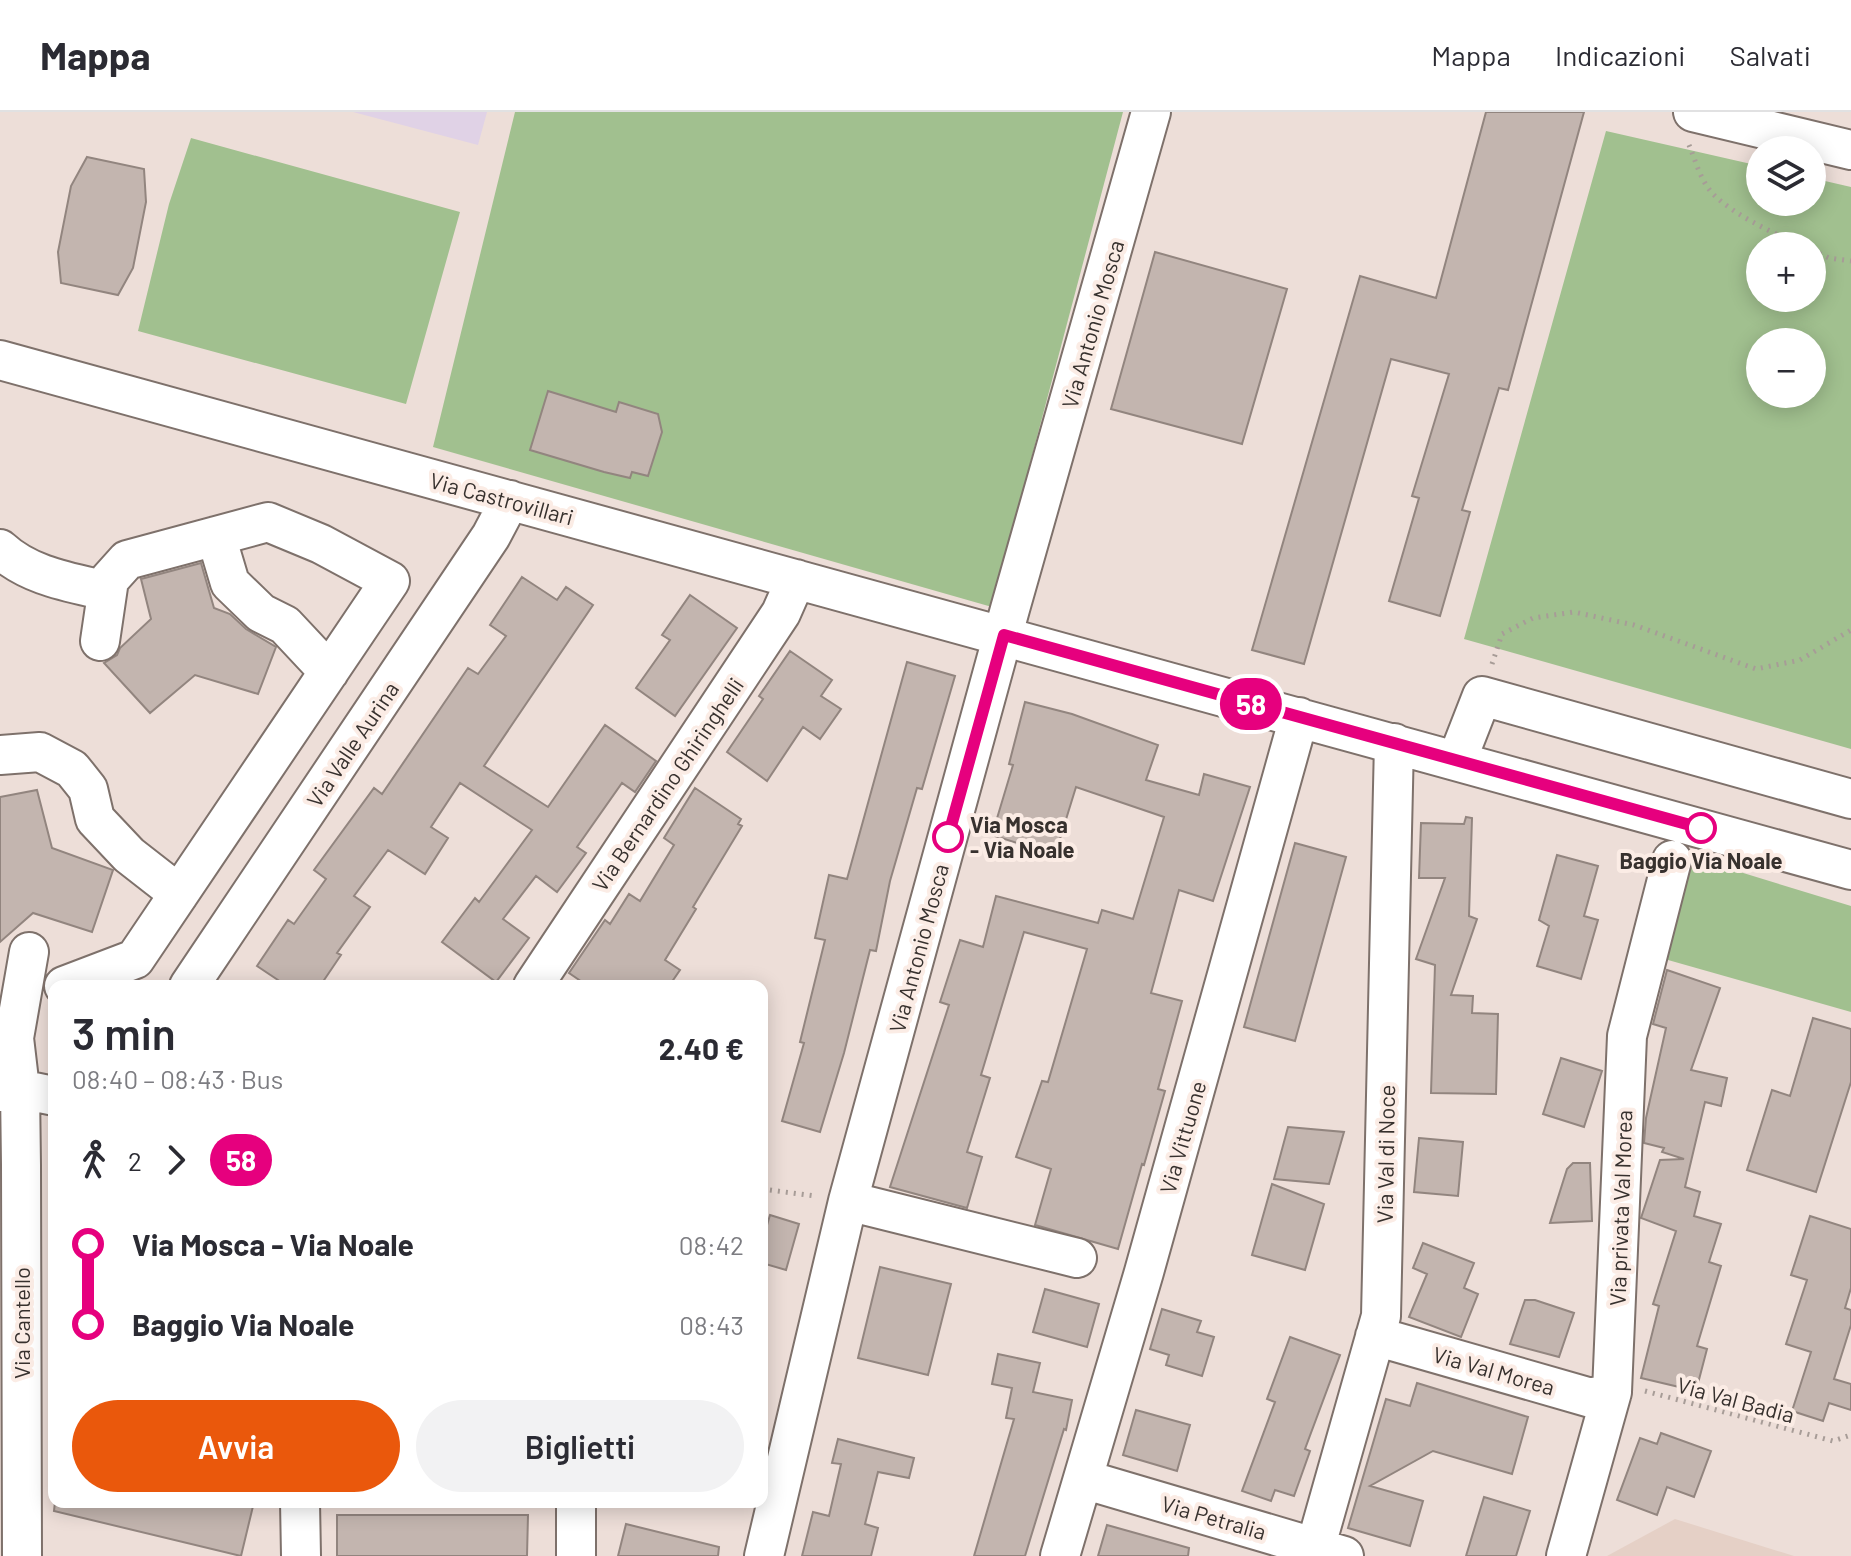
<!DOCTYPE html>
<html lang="it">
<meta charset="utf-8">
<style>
body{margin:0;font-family:Barlow,sans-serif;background:#f2f2f3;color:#2b2b33;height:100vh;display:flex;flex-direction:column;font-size:30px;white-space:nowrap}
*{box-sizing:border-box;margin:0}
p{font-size:26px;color:#7c7c81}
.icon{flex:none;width:44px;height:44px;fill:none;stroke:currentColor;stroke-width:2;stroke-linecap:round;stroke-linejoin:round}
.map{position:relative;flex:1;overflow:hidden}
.panel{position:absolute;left:48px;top:868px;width:720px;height:528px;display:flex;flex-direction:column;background:#fff;border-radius:16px;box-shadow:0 4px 20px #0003}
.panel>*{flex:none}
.badge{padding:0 16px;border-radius:26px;font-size:28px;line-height:52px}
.fabs{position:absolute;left:1746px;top:24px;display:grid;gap:16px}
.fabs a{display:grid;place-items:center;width:80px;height:80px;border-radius:50%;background:#fff;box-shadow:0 4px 20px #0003;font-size:40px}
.map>.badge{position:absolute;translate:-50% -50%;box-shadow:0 0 0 4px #fff}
.legs{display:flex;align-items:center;gap:12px;height:88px;padding:0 24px;font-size:26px}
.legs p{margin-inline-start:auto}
.summary{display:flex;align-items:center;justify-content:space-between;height:136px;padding:0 24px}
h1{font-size:44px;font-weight:600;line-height:60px}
.action{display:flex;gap:16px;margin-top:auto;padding:16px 24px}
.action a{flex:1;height:92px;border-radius:48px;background:#ea580c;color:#fff;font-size:32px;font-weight:600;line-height:92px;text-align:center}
.action a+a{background:#f2f2f3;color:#2b2b33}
ul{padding:0 24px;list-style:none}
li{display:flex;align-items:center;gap:28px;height:80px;font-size:30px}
li i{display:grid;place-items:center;width:12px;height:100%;margin:0 10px;background:currentColor}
li i::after{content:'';width:20px;height:20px;margin:-10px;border:6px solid;border-radius:50%;background:#fff}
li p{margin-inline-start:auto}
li:first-child i{background:linear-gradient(#0000 50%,currentColor 0)}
li:last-child i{background:linear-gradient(currentColor 50%,#0000 0)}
header{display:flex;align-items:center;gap:48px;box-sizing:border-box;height:112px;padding:0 40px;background:#fff;border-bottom:2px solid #e1e1e2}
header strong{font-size:38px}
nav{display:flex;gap:44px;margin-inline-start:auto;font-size:28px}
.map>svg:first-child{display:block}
.industrial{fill:#e0d2e6}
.built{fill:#e5d0c6}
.green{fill:#a1c08f;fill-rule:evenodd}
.building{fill:#c3b5af;stroke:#92857f;stroke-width:2}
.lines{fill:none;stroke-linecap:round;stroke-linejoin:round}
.minor-casing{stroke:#7e716b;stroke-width:42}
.path{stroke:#a79c97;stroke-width:5;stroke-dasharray:2 6;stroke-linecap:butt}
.minor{stroke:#fff;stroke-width:38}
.line-1-casing{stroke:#fff;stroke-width:18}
.line-1{stroke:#e6007e;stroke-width:12}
.stop-1-dot{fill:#fff;stroke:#e6007e;stroke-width:4}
.labels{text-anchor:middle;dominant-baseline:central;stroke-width:8;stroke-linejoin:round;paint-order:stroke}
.street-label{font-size:22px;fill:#37312e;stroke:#fbece5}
.stop-label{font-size:22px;font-weight:bold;fill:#37312e;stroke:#fbece5;text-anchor:start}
</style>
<header>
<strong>Mappa</strong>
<nav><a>Mappa</a><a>Indicazioni</a><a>Salvati</a></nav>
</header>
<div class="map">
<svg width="1851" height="1444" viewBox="0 0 1851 1444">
<rect width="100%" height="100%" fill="#edded8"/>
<path class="industrial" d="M 353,0 L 487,0 L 478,33 Z"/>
<path class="built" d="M 1675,1407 L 1794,1444 L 1607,1444 Z"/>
<path class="green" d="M 515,0 L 1123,0 L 992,495 L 433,335 Z
M 1606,19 L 1760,54 L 1760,90 L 1812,90 L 1812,66 L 1851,75 L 1851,637 L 1464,527 ZM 1760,134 L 1812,134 L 1812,186 L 1760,186 ZM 1812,230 L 1812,282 L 1760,282 L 1760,230 Z
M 191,26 L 460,100 L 406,292 L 138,219 L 169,92 Z
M 1691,745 L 1851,794 L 1851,900 L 1661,846 Z"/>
<path class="building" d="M 1486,0 L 1584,0 L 1508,278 L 1499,276 L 1462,398 L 1470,400 L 1440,504 L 1389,489 L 1419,386 L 1412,384 L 1449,262 L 1391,247 L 1304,552 L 1252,538 L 1360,164 L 1436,186 Z
M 87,45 L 144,57 L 146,90 L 133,156 L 118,183 L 61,171 L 58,140 L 71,74 Z
M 1155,140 L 1287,177 L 1242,332 L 1111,297 Z
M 548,279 L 616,300 L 619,290 L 658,302 L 662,320 L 648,364 L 632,360 L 630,366 L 604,360 L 530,338 Z
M 201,451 L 214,496 L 230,502 L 246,517 L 276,535 L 258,582 L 195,563 L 150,601 L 104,551 L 117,543 L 120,536 L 151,507 L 141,467 Z
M 522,465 L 557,488 L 566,475 L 593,493 L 484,654 L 548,695 L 605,613 L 656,649 L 635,680 L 622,671 L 577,735 L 586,741 L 557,780 L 536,764 L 503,807 L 529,826 L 496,870 L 442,830 L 475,786 L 479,790 L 532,718 L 460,671 L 431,715 L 448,726 L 425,762 L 388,738 L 354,784 L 370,795 L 337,841 L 341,843 L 320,874 L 287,874 L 257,854 L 288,808 L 294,812 L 326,767 L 314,758 L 374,676 L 382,682 L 468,556 L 478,562 L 506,524 L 490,513 Z
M 690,483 L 737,516 L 675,604 L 636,576 L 670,528 L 662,523 Z
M 790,539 L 832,568 L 821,584 L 841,597 L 820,627 L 803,615 L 767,669 L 727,640 L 763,587 L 759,584 Z
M 907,550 L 955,564 L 922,677 L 917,676 L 890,769 L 876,839 L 870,838 L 844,941 L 820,1020 L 782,1009 L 804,931 L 800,930 L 825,828 L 815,826 L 829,763 L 847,767 Z
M 1025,590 L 1072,602 L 1158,633 L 1146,668 L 1199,683 L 1204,662 L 1250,675 L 1213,789 L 1179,778 L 1151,881 L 1182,889 L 1158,977 L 1165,979 L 1144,1053 L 1142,1052 L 1118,1137 L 1035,1113 L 1051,1057 L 1016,1045 L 1042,969 L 1048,970 L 1087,837 L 1024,820 L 981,963 L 990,966 L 967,1040 L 982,1045 L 967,1096 L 890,1075 L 949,893 L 940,890 L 960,828 L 983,835 L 996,784 L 1098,811 L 1102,798 L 1133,807 L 1164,705 L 1076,675 L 1055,743 L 992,723 L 1013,653 L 1009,652 Z
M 695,676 L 741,707 L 738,712 L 742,714 L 693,795 L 696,797 L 665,848 L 680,858 L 669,874 L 588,874 L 569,861 L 605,808 L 610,812 L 629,782 L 640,789 L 674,733 L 664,726 Z
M 37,678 L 52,736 L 113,758 L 92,820 L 33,801 L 0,830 L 0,685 Z
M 1466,705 L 1472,706 L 1469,804 L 1477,807 L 1451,883 L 1473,884 L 1472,901 L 1498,902 L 1496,982 L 1431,981 L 1435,853 L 1416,847 L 1445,766 L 1419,766 L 1421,711 L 1464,712 Z
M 1295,731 L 1346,745 L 1295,929 L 1244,915 Z
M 1557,743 L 1598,754 L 1584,804 L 1598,808 L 1581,867 L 1537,854 L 1549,814 L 1539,808 Z
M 1667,858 L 1720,876 L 1691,958 L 1727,966 L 1721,994 L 1705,990 L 1685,1075 L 1700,1080 L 1694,1104 L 1721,1112 L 1709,1150 L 1721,1154 L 1697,1234 L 1707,1237 L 1696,1279 L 1641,1266 L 1659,1194 L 1653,1192 L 1676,1119 L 1641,1106 L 1660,1048 L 1684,1047 L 1662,1040 L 1664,1036 L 1644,1031 L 1646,1006 L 1666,916 L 1653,912 Z
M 1813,906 L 1851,917 L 1851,970 L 1816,1080 L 1747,1058 L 1772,978 L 1790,984 Z
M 1561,946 L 1602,959 L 1584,1015 L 1543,1002 Z
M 1288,1015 L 1344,1020 L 1329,1072 L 1274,1067 Z
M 1419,1026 L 1463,1030 L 1458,1084 L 1414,1080 Z
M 1573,1051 L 1590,1051 L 1592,1109 L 1550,1111 L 1567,1057 Z
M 1272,1072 L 1324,1092 L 1305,1158 L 1252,1143 Z
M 770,1103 L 799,1112 L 786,1158 L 762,1151 L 762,1130 Z
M 1810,1104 L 1851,1117 L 1851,1176 L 1845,1196 L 1851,1198 L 1851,1213 L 1834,1267 L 1851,1272 L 1851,1298 L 1829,1291 L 1823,1309 L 1792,1299 L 1811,1240 L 1786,1232 L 1807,1168 L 1791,1163 Z
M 1423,1131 L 1474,1151 L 1464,1176 L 1478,1182 L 1461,1225 L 1409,1205 L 1427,1162 L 1413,1156 Z
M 880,1155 L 951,1172 L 928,1263 L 858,1246 Z
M 1045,1177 L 1099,1192 L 1087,1235 L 1033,1220 Z
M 1525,1188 L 1535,1188 L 1574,1201 L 1559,1245 L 1510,1232 Z
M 1162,1197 L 1201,1209 L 1197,1220 L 1214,1225 L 1202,1264 L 1166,1253 L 1169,1243 L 1150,1237 Z
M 1290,1225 L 1340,1243 L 1305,1337 L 1310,1339 L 1294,1384 L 1275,1378 L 1271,1389 L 1242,1379 L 1275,1290 L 1267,1287 Z
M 998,1242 L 1040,1251 L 1033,1280 L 1072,1288 L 1066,1318 L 1064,1317 L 1025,1444 L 974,1444 L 1014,1307 L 1006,1306 L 1012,1276 L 992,1272 Z
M 1417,1271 L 1528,1305 L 1512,1362 L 1433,1339 L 1370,1374 L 1423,1389 L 1410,1434 L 1348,1416 L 1386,1287 L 1410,1294 Z
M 1136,1298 L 1190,1313 L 1177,1359 L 1123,1343 Z
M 1661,1321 L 1711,1339 L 1694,1385 L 1667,1375 L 1657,1403 L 1617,1388 L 1640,1326 L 1657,1332 Z
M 838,1327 L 914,1346 L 909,1366 L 878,1360 L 865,1412 L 878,1416 L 871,1444 L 802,1444 L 813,1400 L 829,1404 L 841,1352 L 832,1351 Z
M 1484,1385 L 1530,1399 L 1516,1444 L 1466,1444 Z
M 55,1390 L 254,1390 L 241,1444 L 54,1399 Z
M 337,1403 L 528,1403 L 527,1444 L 337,1444 Z
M 626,1412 L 719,1435 L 718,1444 L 618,1444 Z
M 1107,1413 L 1189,1436 L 1188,1444 L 1098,1444 Z"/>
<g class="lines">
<defs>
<path id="minor" d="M 1693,0 L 1851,38
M 0,248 L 1851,758
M 216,424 L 230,471 L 261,501 L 285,513 L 329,560
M 0,437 C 29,464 69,470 107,479
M 0,643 L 40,640 L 72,657 L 88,677 L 95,707 L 129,743 L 179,782
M 1457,648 L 1482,584 L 1851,687
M 64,874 L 135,847 L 390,469 L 321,432 L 268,410 L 127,448 L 109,468 L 100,529
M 189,874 L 491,424 L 510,388
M 533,874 L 781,501 L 796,467
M 0,980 L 20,977 L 54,984
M 848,1089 L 1077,1146
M 1375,1224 L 1591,1286 L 1612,1280
M 1083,1367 L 1344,1444
M 300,1390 L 301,1444
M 22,1444 L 21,1053 L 20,977 L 14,926 L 29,840
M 576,1444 L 576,1390
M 764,1444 L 848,1089 L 1010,497 L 1151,0
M 1060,1444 L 1144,1160 L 1299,605
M 1313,1444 L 1381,1204 L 1394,631
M 1566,1444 L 1612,1280 L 1627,924 L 1672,748"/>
</defs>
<use href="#minor" class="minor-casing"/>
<path class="path" d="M 1689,33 C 1696,50 1701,70 1714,83 C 1737,105 1774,121 1802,134
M 1812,138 L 1829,146 L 1851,149
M 1492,552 L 1502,522 L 1533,506 L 1574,500 L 1634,513 L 1756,557 L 1800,548 L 1851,518
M 762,1077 L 815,1084
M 1645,1279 L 1833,1329 L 1851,1323"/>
<use href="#minor" class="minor"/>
</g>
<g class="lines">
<defs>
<path id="line-1" d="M 948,725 L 1004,523 L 1701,716"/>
</defs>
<use href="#line-1" class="line-1-casing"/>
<use href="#line-1" class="line-1"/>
</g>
<g class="stop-1-dot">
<circle cx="1701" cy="716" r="14"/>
<circle cx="948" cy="725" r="14"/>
</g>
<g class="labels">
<g class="street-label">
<text transform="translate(1092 212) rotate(-74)">Via Antonio Mosca</text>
<text transform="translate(502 386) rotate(15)">Via Castrovillari</text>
<text transform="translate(352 632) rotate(-56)">Via Valle Aurina</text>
<text transform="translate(667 672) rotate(-56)">Via Bernardino Ghiringhelli</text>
<text transform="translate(918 836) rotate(-75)">Via Antonio Mosca</text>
<text transform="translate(1182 1025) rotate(-74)">Via Vittuone</text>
<text transform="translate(1385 1042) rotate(-89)">Via Val di Noce</text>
<text transform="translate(1620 1096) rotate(-88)">Via privata Val Morea</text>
<text transform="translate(21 1211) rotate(-90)">Via Cantello</text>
<text transform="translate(1494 1258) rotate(16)">Via Val Morea</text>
<text transform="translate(1736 1287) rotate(15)">Via Val Badia</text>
<text transform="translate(1214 1405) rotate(16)">Via Petralia</text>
</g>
<g class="stop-label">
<text x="970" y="712">Via Mosca<tspan x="970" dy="25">- Via Noale</tspan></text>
<text x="1701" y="748" text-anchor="middle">Baggio Via Noale</text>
</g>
</g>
</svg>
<div class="fabs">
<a><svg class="icon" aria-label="layers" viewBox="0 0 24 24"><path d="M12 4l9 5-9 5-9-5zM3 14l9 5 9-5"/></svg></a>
<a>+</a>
<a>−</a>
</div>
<b class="badge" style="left:1251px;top:592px;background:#e6007e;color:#fff">58</b>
<section class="panel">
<div class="summary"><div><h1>3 min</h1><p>08:40 – 08:43 · Bus</p></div><b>2.40 €</b></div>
<div class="legs"><svg class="icon" aria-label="walk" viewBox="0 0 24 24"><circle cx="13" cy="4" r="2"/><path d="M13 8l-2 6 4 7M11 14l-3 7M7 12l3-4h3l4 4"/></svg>2<svg class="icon" aria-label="forward" viewBox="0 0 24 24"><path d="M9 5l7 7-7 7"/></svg><b class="badge" style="background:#e6007e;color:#fff">58</b></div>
<ul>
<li><i style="color:#e6007e"></i><b>Via Mosca - Via Noale</b><p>08:42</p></li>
<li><i style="color:#e6007e"></i><b>Baggio Via Noale</b><p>08:43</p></li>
</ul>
<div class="action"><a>Avvia</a><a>Biglietti</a></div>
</section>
</div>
